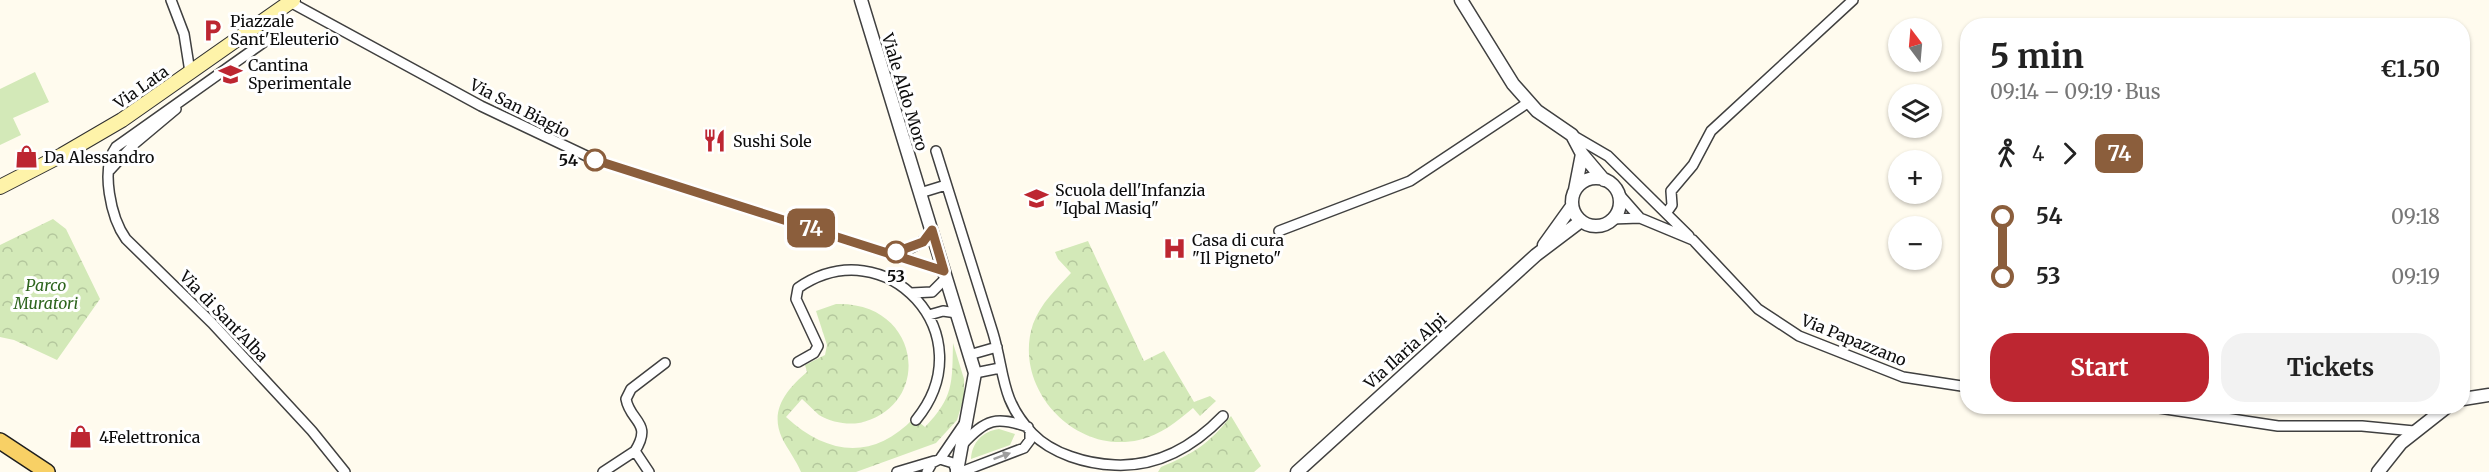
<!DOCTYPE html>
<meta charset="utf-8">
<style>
body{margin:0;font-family:Merriweather,serif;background:#f2f2f2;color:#222;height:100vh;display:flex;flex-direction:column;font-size:22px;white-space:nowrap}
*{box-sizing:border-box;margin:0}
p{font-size:20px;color:#767676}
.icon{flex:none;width:33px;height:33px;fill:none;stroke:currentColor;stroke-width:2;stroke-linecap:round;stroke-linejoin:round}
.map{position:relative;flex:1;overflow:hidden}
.panel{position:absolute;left:1960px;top:18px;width:510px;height:396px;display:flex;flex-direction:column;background:#fff;border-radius:24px;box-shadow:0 2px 4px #0004}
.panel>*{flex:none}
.badge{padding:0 12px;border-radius:9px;font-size:21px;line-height:39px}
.needle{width:39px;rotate:344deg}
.buttons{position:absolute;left:1888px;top:18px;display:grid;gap:12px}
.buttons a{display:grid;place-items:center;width:54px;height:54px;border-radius:50%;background:#fff;box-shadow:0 2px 4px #0004;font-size:30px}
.map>.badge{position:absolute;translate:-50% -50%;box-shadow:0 0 0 3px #fff}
.legs{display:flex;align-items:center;gap:9px;height:66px;padding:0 30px;font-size:20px}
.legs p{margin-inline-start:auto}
.summary{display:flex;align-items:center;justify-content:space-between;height:102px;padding:0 30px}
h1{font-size:33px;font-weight:700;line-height:45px}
.cta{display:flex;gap:12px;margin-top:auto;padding:12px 30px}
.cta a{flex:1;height:69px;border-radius:24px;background:#bd2631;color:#fff;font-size:24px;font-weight:700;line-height:69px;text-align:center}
.cta a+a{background:#f2f2f2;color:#222}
ul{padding:0 30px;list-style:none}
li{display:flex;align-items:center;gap:21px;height:60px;font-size:22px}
li i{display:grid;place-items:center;width:9px;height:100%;margin:0 8px;background:currentColor}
li i::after{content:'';width:15px;height:15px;margin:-8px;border:4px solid;border-radius:50%;background:#fff}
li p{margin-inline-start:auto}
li:first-child i{background:linear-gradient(#0000 50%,currentColor 0)}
li:last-child i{background:linear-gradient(currentColor 50%,#0000 0)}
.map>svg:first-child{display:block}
.grass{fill:#d3e9b8}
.park{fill:url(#park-crowns)}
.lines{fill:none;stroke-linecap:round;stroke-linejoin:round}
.minor-casing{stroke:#404040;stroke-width:12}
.tertiary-casing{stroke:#404040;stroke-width:15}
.secondary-casing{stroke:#2f2f2f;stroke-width:16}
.primary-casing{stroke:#1e1e1e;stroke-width:18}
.minor{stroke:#fff;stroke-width:9}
.tertiary{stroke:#fff;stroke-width:12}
.secondary{stroke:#fef3a9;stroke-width:14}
.primary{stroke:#f8d065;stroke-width:15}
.oneway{fill:#9e9e9e}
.line-1-casing{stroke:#fff;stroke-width:14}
.line-1{stroke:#8b5e3c;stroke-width:9}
.stop-1-dot{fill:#fff;stroke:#8b5e3c;stroke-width:3}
.labels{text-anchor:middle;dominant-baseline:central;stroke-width:6;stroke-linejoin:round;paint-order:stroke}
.poi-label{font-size:16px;fill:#0d0d0d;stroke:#fff;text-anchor:start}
.street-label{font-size:16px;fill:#0d0d0d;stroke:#fff}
.stop-label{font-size:16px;font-weight:bold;fill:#0d0d0d;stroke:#fff;text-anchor:end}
.park-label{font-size:16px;font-style:italic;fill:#2e651e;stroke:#fff}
</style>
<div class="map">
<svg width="2489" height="472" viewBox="0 0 2489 472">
<defs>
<pattern id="park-crowns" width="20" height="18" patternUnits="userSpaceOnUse" patternTransform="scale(1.5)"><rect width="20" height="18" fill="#d3e9b8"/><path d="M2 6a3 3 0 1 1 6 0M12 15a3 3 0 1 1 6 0" fill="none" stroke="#b4c79d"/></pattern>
</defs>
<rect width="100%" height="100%" fill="#fffbee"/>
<path class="grass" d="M 35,72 L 49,102 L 13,118 L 21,135 L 0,145 L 0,89 Z
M 999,429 L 1015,434 L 1010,445 L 971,459 C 972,442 983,431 999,429 Z"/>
<path class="park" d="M 53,219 L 66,229 L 100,299 L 57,360 L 14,340 L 0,337 L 0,245 Z
M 1088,241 L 1144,361 L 1164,351 L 1194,402 L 1210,396 L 1216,401 L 1200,416 L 1193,408 C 1176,422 1161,435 1139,440 C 1074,455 1012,387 1033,324 C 1041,303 1056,289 1071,273 L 1058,259 L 1055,252 Z
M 836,304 C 922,301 934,407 859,423 C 846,425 831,422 819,415 C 813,410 808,404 802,399 L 786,417 C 827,455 873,461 914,418 L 925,427 C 954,397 952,383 953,343 L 964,379 L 964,397 L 957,420 L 936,443 L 856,472 L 801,472 C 796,460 788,450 782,438 C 769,410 787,389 807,372 L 805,365 L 825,355 L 827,345 L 816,311 Z
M 1231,416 L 1261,466 L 1254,472 L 1158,472 L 1161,467 C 1193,454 1209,444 1231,416 Z"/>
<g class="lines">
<defs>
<path id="minor" d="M 171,0 L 184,34 L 190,72
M 290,2 L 481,106 L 595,160 L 944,271
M 272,14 L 274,29 L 264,42 L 116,147 C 100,169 111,218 126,239 L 212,323 L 312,431 L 345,472
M 1572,135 L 1608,156 L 1689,236
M 936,151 C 955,212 974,272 993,333 C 1005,373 1000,399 1032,433 C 1052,454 1087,464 1115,465 C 1159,467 1194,446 1223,416
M 110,170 L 133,145 L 176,109
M 920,193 L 946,185
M 1618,193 L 1640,218
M 1667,212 L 1672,205 L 1671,191 L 1693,165 L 1711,131 L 1853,0
M 1611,219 L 1640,218 L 1693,240 L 1758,309 L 1799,336 L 1903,377 L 1968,387
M 1279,231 L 1410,181 L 1529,102
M 891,252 C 909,251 923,245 932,230
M 911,293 L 932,292 L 946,278
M 929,315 L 943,311 L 957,313
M 969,355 L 997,347
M 798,362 L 814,353 L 818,346 L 796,299 L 798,288 C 886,227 986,335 916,420
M 975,373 L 1000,368
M 2146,406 L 2278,426 L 2362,426 L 2414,431
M 963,444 C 986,419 996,416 1028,427
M 940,459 L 964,424
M 603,472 L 635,451
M 649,472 L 635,451 C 653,422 630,422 626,399 L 631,389 L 665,363
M 897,472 L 934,461
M 927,472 L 932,463 L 940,459 L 953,463 L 957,472
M 961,472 L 1024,448 L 1030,440 L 1030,431"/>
<path id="tertiary" d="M 861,0 L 975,373 L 957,471
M 1461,0 L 1513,84 L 1537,111 L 1572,135 L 1582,154 L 1604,180
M1572 202a24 24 0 1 1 48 0a24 24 0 1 1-48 0Z
M 1575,190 L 1582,154
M 1544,245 L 1572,206
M 2463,399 L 2489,395
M 1297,472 L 1536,255 L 1581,221
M 2378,472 L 2401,443 L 2448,406"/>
<path id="secondary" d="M 0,187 L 62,155 L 122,120 L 293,0"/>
<path id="primary" d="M 0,441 L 47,472"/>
</defs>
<use href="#minor" class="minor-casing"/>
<use href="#tertiary" class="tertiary-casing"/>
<use href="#secondary" class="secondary-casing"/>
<use href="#primary" class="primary-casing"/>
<use href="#minor" class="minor"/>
<use href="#tertiary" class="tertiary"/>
<use href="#secondary" class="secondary"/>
<use href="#primary" class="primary"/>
</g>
<defs><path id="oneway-solid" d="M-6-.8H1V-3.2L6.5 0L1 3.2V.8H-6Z" transform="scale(1.5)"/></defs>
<use class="oneway" href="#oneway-solid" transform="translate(1002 456) rotate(-20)"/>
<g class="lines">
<defs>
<path id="line-1" d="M 595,160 L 944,271 L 932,230 L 923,242 L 896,252"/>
</defs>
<use href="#line-1" class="line-1-casing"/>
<use href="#line-1" class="line-1"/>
</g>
<defs>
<symbol id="parking-bare" viewBox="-9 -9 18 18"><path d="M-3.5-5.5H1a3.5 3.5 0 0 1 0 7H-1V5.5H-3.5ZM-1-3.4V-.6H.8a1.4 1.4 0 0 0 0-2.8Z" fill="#bd2631" stroke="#fff" stroke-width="2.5" paint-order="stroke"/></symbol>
<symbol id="university-bare" viewBox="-9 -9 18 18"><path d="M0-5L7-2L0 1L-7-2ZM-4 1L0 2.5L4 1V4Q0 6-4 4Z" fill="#bd2631" stroke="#fff" stroke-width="2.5" paint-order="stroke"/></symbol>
<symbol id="restaurant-bare" viewBox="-9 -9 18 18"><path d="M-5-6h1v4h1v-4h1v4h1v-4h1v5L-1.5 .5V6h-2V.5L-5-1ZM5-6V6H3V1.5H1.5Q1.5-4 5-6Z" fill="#bd2631" stroke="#fff" stroke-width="2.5" paint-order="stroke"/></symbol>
<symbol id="shop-bare" viewBox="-9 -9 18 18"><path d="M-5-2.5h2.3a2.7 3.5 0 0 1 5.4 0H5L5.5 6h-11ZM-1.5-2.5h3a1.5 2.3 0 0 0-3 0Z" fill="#bd2631" stroke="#fff" stroke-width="2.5" paint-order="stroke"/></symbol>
<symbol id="school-bare" viewBox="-9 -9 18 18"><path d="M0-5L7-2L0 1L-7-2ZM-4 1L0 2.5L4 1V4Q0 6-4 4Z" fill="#bd2631" stroke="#fff" stroke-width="2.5" paint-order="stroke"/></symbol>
<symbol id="hospital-bare" viewBox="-9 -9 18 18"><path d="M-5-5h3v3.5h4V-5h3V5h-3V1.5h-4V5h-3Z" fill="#bd2631" stroke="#fff" stroke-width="2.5" paint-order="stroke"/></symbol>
</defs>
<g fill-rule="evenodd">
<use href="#parking-bare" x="196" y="14" width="33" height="33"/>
<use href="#university-bare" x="214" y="58" width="33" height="33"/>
<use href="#restaurant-bare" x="698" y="124" width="33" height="33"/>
<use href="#shop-bare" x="10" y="140" width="33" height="33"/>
<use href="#school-bare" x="1020" y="182" width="33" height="33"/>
<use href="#hospital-bare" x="1158" y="232" width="33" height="33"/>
<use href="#shop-bare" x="64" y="420" width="33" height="33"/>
</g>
<g class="stop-1-dot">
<circle cx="595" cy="160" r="10"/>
<circle cx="896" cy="252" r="10"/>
</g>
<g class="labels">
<g class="poi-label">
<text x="230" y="21">Piazzale<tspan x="230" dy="18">Sant'Eleuterio</tspan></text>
<text x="248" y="65">Cantina<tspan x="248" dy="18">Sperimentale</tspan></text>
<text x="733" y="141">Sushi Sole</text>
<text x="44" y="157">Da Alessandro</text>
<text x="1055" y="190">Scuola dell'Infanzia<tspan x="1055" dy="18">"Iqbal Masiq"</tspan></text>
<text x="1192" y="240">Casa di cura<tspan x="1192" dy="18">"Il Pigneto"</tspan></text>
<text x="99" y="437">4Felettronica</text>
</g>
<g class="street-label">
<text transform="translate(141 87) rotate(-35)">Via Lata</text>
<text transform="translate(905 92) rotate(73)">Viale Aldo Moro</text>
<text transform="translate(520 108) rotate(27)">Via San Biagio</text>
<text transform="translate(224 316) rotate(46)">Via di Sant'Alba</text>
<text transform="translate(1854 340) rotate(22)">Via Papazzano</text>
<text transform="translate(1405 351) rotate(-42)">Via Ilaria Alpi</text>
</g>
<g class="stop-label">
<text x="578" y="160">54</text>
<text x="896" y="276" text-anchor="middle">53</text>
</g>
<g class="park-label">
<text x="46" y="285">Parco<tspan x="46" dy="18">Muratori</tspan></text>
</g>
</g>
</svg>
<div class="buttons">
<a><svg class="needle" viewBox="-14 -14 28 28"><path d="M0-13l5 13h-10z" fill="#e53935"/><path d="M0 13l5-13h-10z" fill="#767676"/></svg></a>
<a><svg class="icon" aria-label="layers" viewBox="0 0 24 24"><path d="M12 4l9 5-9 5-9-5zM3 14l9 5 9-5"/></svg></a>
<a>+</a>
<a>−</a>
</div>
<b class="badge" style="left:811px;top:228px;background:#8b5e3c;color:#fff">74</b>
<section class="panel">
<div class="summary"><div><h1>5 min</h1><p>09:14 – 09:19 · Bus</p></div><b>€1.50</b></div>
<div class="legs"><svg class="icon" aria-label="walk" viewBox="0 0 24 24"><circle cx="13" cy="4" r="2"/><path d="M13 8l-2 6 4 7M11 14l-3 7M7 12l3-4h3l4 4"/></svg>4<svg class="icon" aria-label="forward" viewBox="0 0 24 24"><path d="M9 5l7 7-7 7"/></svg><b class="badge" style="background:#8b5e3c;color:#fff">74</b></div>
<ul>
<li><i style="color:#8b5e3c"></i><b>54</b><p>09:18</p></li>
<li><i style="color:#8b5e3c"></i><b>53</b><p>09:19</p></li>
</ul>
<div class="cta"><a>Start</a><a>Tickets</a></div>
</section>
</div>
